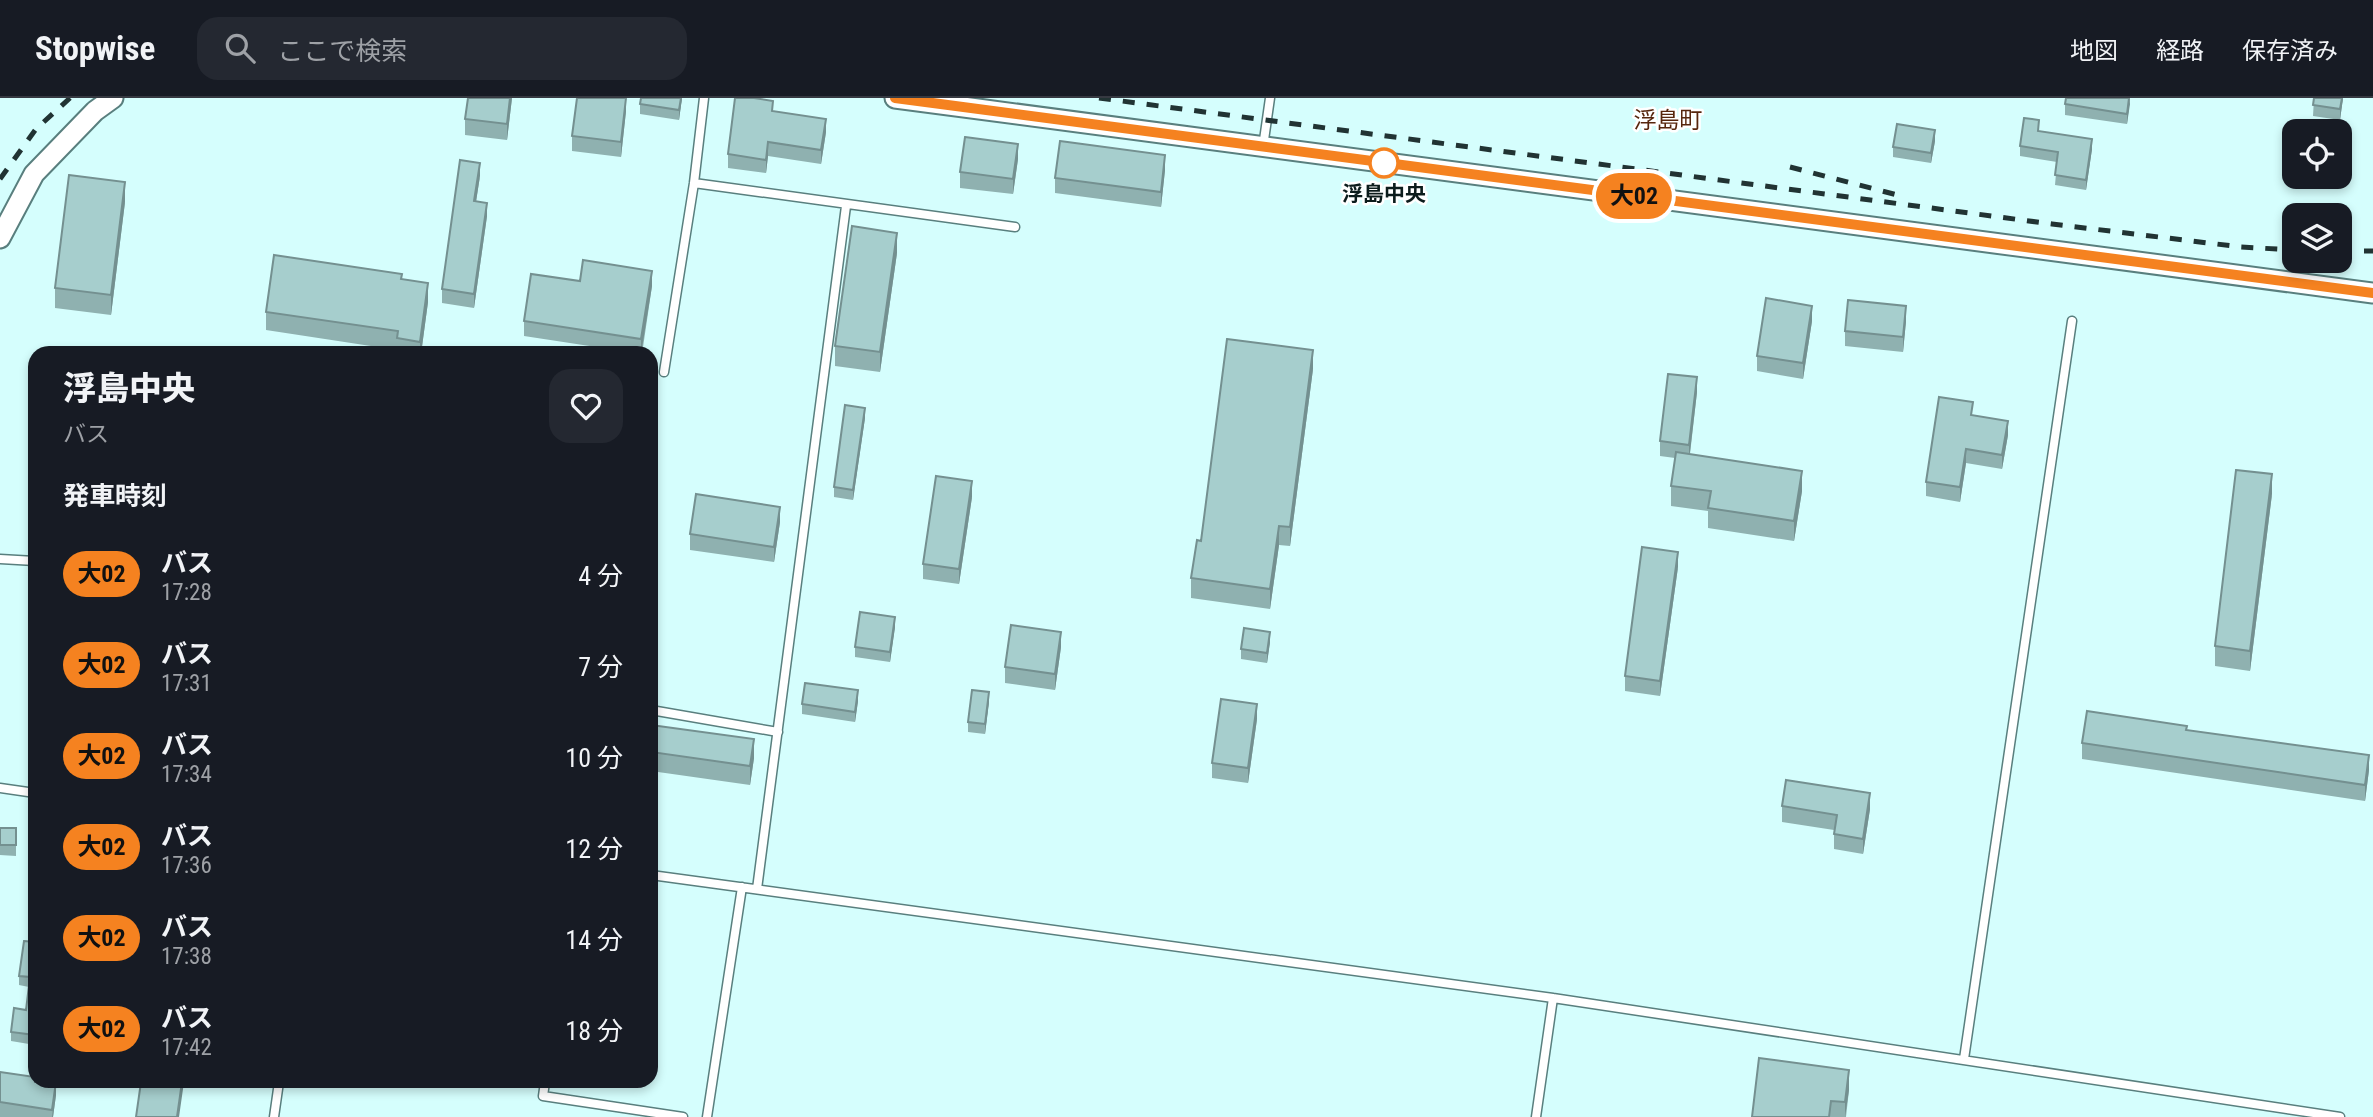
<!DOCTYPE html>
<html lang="ja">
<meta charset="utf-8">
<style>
body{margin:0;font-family:"Roboto Condensed","Noto Sans JP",sans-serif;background:#242831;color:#f1f3f6;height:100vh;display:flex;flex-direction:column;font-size:26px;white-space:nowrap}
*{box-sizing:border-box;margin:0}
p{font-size:23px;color:#9ea1a6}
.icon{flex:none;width:38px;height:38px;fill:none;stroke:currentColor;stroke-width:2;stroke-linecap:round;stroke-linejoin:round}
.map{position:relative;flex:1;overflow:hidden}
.drawer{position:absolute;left:28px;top:248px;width:630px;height:742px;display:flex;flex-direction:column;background:#171b24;border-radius:21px;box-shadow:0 4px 10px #0003}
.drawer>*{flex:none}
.badge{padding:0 14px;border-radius:23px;font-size:24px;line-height:46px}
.buttons{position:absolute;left:2282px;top:21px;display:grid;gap:14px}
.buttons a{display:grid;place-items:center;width:70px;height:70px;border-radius:14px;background:#171b24;box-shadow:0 4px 10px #0003;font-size:35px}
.map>.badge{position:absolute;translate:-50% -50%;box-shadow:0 0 0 4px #fff}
h2{padding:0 35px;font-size:26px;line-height:63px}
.round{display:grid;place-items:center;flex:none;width:74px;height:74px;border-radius:21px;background:#242831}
.head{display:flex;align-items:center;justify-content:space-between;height:119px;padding:0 35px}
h1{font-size:33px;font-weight:800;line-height:52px}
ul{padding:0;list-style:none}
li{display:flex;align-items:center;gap:21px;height:91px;padding:0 35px}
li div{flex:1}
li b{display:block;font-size:26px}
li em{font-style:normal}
li .badge{min-width:77px;font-weight:700;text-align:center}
header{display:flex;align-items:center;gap:42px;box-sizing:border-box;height:98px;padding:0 35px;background:#171b24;border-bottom:2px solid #363941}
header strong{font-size:33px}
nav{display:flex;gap:38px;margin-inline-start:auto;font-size:24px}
.search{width:490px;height:63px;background:#242831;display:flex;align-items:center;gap:18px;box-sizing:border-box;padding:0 24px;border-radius:21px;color:#9ea1a6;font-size:26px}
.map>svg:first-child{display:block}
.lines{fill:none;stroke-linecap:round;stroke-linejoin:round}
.service-casing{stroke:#597f7e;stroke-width:11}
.tertiary-casing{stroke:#597f7e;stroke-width:23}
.service{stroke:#fff;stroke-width:8}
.tertiary{stroke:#fff;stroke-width:19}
.rail{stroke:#213333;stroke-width:5;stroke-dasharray:12 12;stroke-linecap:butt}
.wall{fill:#8fb1b0}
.shaded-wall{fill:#749090}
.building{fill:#a6cecd;stroke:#749090;stroke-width:2}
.line-casing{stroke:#fff;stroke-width:16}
.line{stroke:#f58220;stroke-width:10}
.stop-dot{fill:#fff;stroke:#f58220;stroke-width:3.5}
.labels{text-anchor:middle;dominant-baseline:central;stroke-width:5;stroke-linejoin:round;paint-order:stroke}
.stop-label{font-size:21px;font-weight:bold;fill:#0c1c1c;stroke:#fff}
.neighbourhood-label{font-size:23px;fill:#56260d;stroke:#fff}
</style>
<header>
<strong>Stopwise</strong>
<div class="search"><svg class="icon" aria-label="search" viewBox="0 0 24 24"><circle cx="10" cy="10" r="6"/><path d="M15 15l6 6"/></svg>ここで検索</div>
<nav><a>地図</a><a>経路</a><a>保存済み</a></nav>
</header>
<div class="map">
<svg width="2373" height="1019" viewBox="0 0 2373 1019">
<rect width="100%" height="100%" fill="#d5fefd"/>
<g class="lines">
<defs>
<path id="service" d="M 1263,49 L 1270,0
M 694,85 L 1015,129
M 664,274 L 694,85 L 704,0
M 0,461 L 35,463
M 651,612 L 778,634
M 0,690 L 35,695
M 651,777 L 1553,900 L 2340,1019
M 757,791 L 846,108
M 1964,961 L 2072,223
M 545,984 L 543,998 L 683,1019
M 274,1019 L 279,984
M 707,1019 L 742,789
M 1536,1019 L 1553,900"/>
<path id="tertiary" d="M 895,0 L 2373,195
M 0,140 L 34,76 L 95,13 L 113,0"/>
</defs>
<use href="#service" class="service-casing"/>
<use href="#tertiary" class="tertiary-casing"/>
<use href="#service" class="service"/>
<use href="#tertiary" class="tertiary"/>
<path class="rail" d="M 1099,0 L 2052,126 L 2241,149 L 2294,152
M 1790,69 L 1905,99
M 0,81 L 36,31 L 70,0
M 2340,153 L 2373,153"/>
</g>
<path class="wall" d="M 468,0 L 512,0 L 507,42 L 465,37 L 465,21 Z
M 682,0 L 679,22 L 640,16 L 640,6 Z
M 2130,0 L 2127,26 L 2065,17 L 2065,6 Z
M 2314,0 L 2343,0 L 2340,22 L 2313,18 Z
M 626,13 L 621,59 L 572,53 L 572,38 Z
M 773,13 L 826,34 L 821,66 L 768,58 L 766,75 L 728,70 L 728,56 Z
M 2039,33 L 2092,51 L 2086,92 L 2055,87 L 2057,64 L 2020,58 L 2020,48 Z
M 1935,43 L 1931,65 L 1893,59 L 1893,49 Z
M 1018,61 L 1013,96 L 960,90 L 960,74 Z
M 1165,72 L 1161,109 L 1055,95 L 1055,80 Z
M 480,78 L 476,103 L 487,118 L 474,210 L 442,205 L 442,191 Z
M 125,104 L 111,217 L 55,210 L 55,190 Z
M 897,155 L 880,274 L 835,268 L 835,248 Z
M 402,181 L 428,204 L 421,256 L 397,256 L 397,252 L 266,232 L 266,214 Z
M 652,188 L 642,256 L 524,238 L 524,223 Z
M 1812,223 L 1803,281 L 1757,273 L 1757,258 Z
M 1906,223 L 1903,254 L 1845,248 L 1845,233 Z
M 1313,271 L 1290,448 L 1279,447 L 1270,511 L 1191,500 L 1191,480 L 1201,443 Z
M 1697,294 L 1690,356 L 1802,393 L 1794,443 L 1708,430 L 1708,413 L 1671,408 L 1671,388 L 1675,360 L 1660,358 L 1660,343 Z
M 1973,317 L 2008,337 L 2002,371 L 1966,365 L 1960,404 L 1926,398 L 1926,384 Z
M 865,320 L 853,402 L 834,399 L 834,389 Z
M 2272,396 L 2250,573 L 2215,568 L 2215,548 Z
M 972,399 L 959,486 L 923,481 L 923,466 Z
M 780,424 L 774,464 L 690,452 L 690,436 Z
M 1678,469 L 1660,598 L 1625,593 L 1625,578 Z
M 895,529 L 890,564 L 855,559 L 855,549 Z
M 1270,544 L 1267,565 L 1241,561 L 1241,551 Z
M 1061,549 L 1055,592 L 1005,585 L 1005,569 Z
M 858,603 L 855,624 L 802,616 L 802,606 Z
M 989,604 L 985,636 L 968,634 L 968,624 Z
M 1257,621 L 1248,685 L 1212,680 L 1212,665 Z
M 651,627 L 754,660 L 750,687 L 651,673 Z
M 2082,645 L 2369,672 L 2365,703 L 2082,661 Z
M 1782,708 L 1870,711 L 1863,756 L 1834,751 L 1834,732 L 1782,724 Z
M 0,730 L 16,730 L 16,758 L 0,757 Z
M 35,844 L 35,947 L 11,943 L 11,934 L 26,912 L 29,889 L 19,887 L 19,878 Z
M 0,974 L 56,997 L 53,1019 L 0,1019 Z
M 1849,992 L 1846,1019 L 1752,1019 Z"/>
<path class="shaded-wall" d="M 510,0 L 512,0 L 507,42 L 507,26 Z
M 626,0 L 626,13 L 621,59 L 621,44 Z
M 681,0 L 682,0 L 679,22 L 679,12 Z
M 2129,0 L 2130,6 L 2127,26 L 2127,16 Z
M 2342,0 L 2343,0 L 2340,22 L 2340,11 Z
M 826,21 L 826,34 L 821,66 L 821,52 Z
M 1935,32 L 1935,43 L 1931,65 L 1931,55 Z
M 2092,41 L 2092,51 L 2086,92 L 2086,82 Z
M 768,44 L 768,58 L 766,75 L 766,62 Z
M 1018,46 L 1018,61 L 1013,96 L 1013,81 Z
M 1165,57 L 1165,72 L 1161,109 L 1161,94 Z
M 480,65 L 480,78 L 474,117 L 474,103 Z
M 125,84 L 125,104 L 111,217 L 111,197 Z
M 487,105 L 487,118 L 474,210 L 474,196 Z
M 897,135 L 897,155 L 880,274 L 880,254 Z
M 652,173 L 652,188 L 641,256 L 641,241 Z
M 428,185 L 428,204 L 421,256 L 420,256 L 420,244 Z
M 1812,208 L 1812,223 L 1803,281 L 1803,265 Z
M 1906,208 L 1906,223 L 1903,254 L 1903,239 Z
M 1313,252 L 1313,271 L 1290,448 L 1290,429 Z
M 1697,279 L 1697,294 L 1689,362 L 1689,347 Z
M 865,310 L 865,320 L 853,402 L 853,392 Z
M 2008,323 L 2008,337 L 2002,371 L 2002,357 Z
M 1966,351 L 1966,365 L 1960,404 L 1960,389 Z
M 1802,373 L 1802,393 L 1794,443 L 1794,423 Z
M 2272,376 L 2272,396 L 2250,573 L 2250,553 Z
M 972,383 L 972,399 L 959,486 L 959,471 Z
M 780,409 L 780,424 L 774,464 L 774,449 Z
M 1279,428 L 1279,447 L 1270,511 L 1270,491 Z
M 1678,454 L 1678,469 L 1660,598 L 1660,583 Z
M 895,519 L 895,529 L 890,564 L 890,554 Z
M 1061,534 L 1061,549 L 1055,592 L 1055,576 Z
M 1270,534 L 1270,544 L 1267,565 L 1267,555 Z
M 858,592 L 858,603 L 855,624 L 855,614 Z
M 989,594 L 989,604 L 985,636 L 985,626 Z
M 1257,606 L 1257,621 L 1248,685 L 1248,670 Z
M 754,641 L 754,660 L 750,687 L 750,668 Z
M 2369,657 L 2369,672 L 2365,703 L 2365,687 Z
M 1870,695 L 1870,711 L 1863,756 L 1863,741 Z
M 1849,972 L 1849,992 L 1845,1019 L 1845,1004 Z
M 56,984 L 56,997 L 53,1019 L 52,1019 Z
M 182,984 L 184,984 L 179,1019 L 177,1019 Z"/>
<path class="building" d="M 468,0 L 510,0 L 507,26 L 465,21 Z
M 577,0 L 626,0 L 621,44 L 572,38 Z
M 641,0 L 681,0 L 679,12 L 640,6 Z
M 735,0 L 754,0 L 773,3 L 772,13 L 826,21 L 821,52 L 768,44 L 766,62 L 728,56 Z
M 2066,0 L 2129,0 L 2127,16 L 2065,6 Z
M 2314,0 L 2342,0 L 2340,11 L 2313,7 Z
M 2024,20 L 2039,22 L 2038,33 L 2092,41 L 2086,82 L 2055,77 L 2058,54 L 2020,48 Z
M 1897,26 L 1935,32 L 1931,55 L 1893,49 Z
M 965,39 L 1018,46 L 1013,81 L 960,74 Z
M 1060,43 L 1165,57 L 1161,94 L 1055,80 Z
M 460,62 L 480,65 L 474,103 L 487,105 L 474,196 L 442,191 Z
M 69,77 L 125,84 L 111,197 L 55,190 Z
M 852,128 L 897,135 L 880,254 L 835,248 Z
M 274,157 L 402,176 L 401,181 L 428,185 L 420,244 L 397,240 L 398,233 L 266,214 Z
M 583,162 L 652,173 L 641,241 L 524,223 L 531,176 L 580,183 Z
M 1766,200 L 1812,208 L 1803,265 L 1757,258 Z
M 1848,202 L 1906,208 L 1903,239 L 1845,233 Z
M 1227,241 L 1313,252 L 1290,429 L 1279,428 L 1270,491 L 1191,480 L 1197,442 L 1201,443 Z
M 1668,276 L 1697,279 L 1689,347 L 1660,343 Z
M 1939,299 L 1973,304 L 1971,317 L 2008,323 L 2002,357 L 1966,351 L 1960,389 L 1926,384 Z
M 845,307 L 865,310 L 853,392 L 834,389 Z
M 1676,354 L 1802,373 L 1794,423 L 1708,410 L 1711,393 L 1671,388 Z
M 2236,372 L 2272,376 L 2250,553 L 2215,548 Z
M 936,378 L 972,383 L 959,471 L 923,466 Z
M 696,396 L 780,409 L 774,449 L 690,436 Z
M 1642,449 L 1678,454 L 1660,583 L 1625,578 Z
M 860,514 L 895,519 L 890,554 L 855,549 Z
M 1011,527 L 1061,534 L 1055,576 L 1005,569 Z
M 1244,530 L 1270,534 L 1267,555 L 1241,551 Z
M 805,585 L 858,592 L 855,614 L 802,606 Z
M 972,592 L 989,594 L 985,626 L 968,624 Z
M 1221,601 L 1257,606 L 1248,670 L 1212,665 Z
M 2087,613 L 2187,628 L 2186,632 L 2369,657 L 2365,687 L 2082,645 Z
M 651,627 L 754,641 L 750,668 L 651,654 Z
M 1786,682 L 1870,695 L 1863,741 L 1834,736 L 1837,717 L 1782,708 Z
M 0,730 L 16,730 L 16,747 L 0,747 Z
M 24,843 L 35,844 L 35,937 L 11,934 L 14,910 L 26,912 L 30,879 L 19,878 Z
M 1759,960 L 1849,972 L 1845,1004 L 1831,1003 L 1829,1019 L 1752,1019 Z
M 0,974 L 35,979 L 35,984 L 56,984 L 52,1012 L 0,1004 Z
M 141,984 L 182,984 L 177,1019 L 136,1019 Z"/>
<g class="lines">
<defs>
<path id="line" d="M 895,0 L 2373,195"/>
</defs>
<use href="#line" class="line-casing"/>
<use href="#line" class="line"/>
</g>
<circle class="stop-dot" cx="1384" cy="65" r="14"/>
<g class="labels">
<g class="stop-label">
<text x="1384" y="96">浮島中央</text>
</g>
<g class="neighbourhood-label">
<text x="1668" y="22">浮島町</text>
</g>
</g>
</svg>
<div class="buttons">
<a><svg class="icon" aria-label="locate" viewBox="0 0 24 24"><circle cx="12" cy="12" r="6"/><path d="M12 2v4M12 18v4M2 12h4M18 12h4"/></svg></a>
<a><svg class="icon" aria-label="layers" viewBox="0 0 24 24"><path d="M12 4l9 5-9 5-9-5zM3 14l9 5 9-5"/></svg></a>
</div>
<b class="badge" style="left:1634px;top:98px;background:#f58220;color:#111">大02</b>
<section class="drawer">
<div class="head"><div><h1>浮島中央</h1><p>バス</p></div><a class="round"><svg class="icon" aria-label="heart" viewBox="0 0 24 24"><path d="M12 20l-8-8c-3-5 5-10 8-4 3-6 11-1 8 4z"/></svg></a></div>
<h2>発車時刻</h2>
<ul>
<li><span class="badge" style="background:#f58220;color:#111">大02</span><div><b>バス</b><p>17:28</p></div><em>4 分</em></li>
<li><span class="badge" style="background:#f58220;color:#111">大02</span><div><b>バス</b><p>17:31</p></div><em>7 分</em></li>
<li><span class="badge" style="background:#f58220;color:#111">大02</span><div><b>バス</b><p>17:34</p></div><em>10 分</em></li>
<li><span class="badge" style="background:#f58220;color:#111">大02</span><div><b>バス</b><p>17:36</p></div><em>12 分</em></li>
<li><span class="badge" style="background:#f58220;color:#111">大02</span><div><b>バス</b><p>17:38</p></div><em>14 分</em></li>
<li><span class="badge" style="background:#f58220;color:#111">大02</span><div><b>バス</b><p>17:42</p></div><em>18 分</em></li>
</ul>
</section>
</div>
